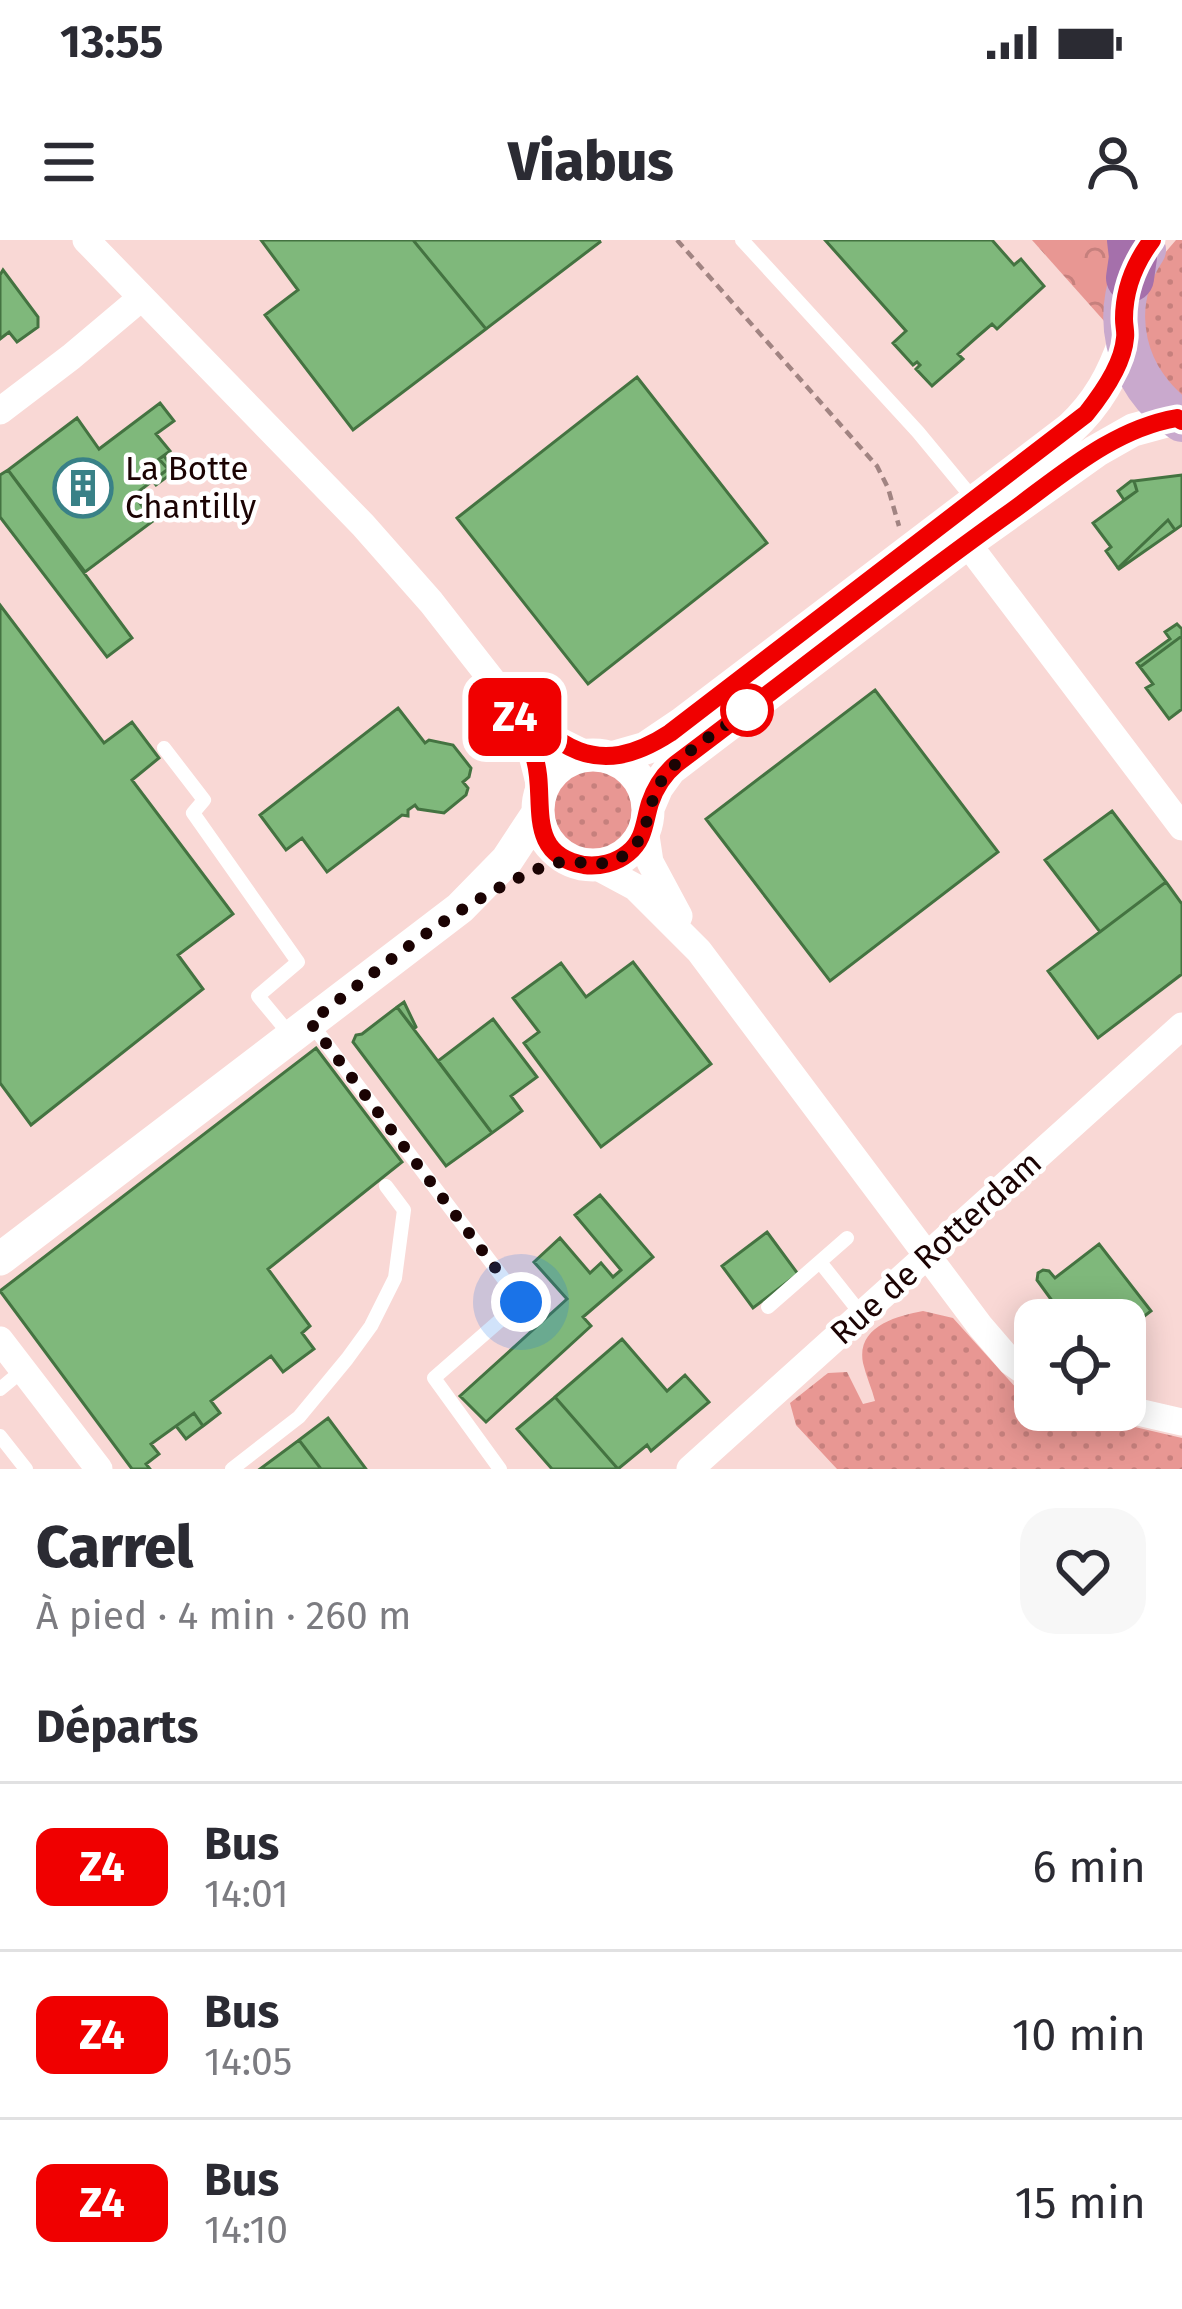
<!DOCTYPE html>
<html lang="fr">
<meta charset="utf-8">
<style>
body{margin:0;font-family:"Fira Sans",sans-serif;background:#f7f7f7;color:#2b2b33;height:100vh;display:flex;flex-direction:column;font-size:45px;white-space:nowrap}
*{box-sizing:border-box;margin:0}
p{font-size:39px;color:#7c7c81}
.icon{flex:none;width:66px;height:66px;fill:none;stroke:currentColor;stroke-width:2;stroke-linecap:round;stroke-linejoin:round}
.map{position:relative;height:1229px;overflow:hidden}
.sheet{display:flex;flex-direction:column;background:#fff;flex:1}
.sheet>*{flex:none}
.badge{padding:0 24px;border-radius:18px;font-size:42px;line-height:78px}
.buttons{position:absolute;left:1014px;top:1059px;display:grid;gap:24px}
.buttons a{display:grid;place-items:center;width:132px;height:132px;border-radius:24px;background:#fff;box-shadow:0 6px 30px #0003;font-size:60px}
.you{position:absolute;width:60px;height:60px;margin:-30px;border:9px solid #fff;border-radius:50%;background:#1a73e8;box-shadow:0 0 0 18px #1a73e833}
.map>.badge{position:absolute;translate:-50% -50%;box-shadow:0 0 0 6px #fff}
h2{padding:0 36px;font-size:45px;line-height:108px}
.round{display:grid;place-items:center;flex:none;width:126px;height:126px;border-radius:36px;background:#f7f7f7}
.headline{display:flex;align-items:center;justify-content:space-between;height:204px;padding:0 36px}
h1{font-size:57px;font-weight:800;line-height:90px}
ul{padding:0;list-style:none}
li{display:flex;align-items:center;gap:36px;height:168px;padding:0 36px;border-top:3px solid #e1e1e2}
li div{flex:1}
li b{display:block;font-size:45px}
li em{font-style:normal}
li .badge{min-width:132px;font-weight:700;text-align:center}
.status{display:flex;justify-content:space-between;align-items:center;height:84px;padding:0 60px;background:#fff;direction:ltr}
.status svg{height:33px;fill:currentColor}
header{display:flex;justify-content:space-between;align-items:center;height:156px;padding:0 36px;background:#fff;font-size:54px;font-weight:800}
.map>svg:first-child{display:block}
.grass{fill:url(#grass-dots)}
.forest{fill:url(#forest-crowns)}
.building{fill:#7fb87b;stroke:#447341;stroke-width:3}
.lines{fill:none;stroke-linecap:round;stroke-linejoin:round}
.path{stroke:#a18482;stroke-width:4.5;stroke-dasharray:9 6;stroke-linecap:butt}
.service{stroke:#fff;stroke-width:14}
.minor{stroke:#fff;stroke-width:27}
.tertiary{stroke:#fff;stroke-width:33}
.primary{stroke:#c9a9cd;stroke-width:42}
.motorway{stroke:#a570ab;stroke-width:48}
.line-casing{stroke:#fff;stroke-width:27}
.line{stroke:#f00000;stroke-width:18}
.walk{stroke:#1b0303;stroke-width:12;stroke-dasharray:0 21.6}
.stop-dot{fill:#fff;stroke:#f00000;stroke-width:6}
.labels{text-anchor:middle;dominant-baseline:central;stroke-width:9;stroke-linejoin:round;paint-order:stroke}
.poi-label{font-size:33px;fill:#1b0303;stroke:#fff;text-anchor:start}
.street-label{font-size:33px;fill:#1b0303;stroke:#fff}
</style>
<div class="status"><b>13:55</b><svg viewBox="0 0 49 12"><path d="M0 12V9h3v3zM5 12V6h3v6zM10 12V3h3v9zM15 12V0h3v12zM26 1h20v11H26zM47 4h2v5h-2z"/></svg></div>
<header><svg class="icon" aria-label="menu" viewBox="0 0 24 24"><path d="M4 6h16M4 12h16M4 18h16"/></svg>Viabus<svg class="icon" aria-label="person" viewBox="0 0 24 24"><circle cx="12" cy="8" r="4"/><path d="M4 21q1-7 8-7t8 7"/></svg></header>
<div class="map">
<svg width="1182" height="1229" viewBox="0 0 1182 1229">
<defs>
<pattern id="grass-dots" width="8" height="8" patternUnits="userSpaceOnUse" patternTransform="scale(3)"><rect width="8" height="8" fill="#e89793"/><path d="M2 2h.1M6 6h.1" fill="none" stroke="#c6807d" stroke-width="1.8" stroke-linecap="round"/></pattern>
<pattern id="forest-crowns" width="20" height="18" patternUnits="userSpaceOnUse" patternTransform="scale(3)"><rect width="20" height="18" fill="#e89793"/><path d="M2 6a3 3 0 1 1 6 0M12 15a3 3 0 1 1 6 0" fill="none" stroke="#c6807d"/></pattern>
</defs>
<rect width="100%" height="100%" fill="#f9d8d5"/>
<path class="grass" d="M 1176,0 L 1182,0 L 1182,159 L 1150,118 L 1142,69 L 1158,21 Z
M550 570a41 41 0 1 1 82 0a41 41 0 1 1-82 0Z
M 923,1071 L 953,1078 L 1019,1151 L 1035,1158 L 1035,1170 L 1062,1170 L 1182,1198 L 1182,1229 L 837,1229 L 796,1185 L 790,1163 L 828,1133 L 847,1132 L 863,1164 L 875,1161 C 872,1149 866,1136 863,1123 C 856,1087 896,1076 923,1071 Z"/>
<path class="forest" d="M 1032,0 L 1112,0 L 1105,82 Z"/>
<path class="building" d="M 261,0 L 413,0 L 486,89 L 353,190 L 265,75 L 298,50 Z
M 413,0 L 599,0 L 600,2 L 486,89 Z
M 825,0 L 992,0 L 1014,25 L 1021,19 L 1044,46 L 997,89 L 992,84 L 977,97 L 958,114 L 963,119 L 932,146 L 916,129 L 920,125 L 917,122 L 913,125 L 893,103 L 906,91 Z
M 3,30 L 38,77 L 38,87 L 17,102 L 9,92 L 0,99 L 0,35 Z
M 637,137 L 767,303 L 588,444 L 457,278 Z
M 160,163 L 174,181 L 156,194 L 170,211 L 159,219 L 168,229 L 134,255 L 153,281 L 85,332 L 8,230 L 77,178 L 99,209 Z
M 164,216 L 175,231 L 156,245 L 153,241 L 168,229 L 159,219 Z
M 8,230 L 132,398 L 107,417 L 0,277 L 0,235 Z
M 1182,235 L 1182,285 L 1175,290 L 1168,280 L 1118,328 L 1106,311 L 1111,307 L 1093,283 L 1137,251 L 1134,241 Z
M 1131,241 L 1134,241 L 1137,251 L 1124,260 L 1118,251 Z
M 1168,280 L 1175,290 L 1119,329 L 1118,328 Z
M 0,365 L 104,503 L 132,482 L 159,518 L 132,540 L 233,674 L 178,715 L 203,749 L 31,885 L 0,843 Z
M 1177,384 L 1182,389 L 1182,396 L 1140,427 L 1137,423 L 1170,399 L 1165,392 Z
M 1182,396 L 1182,469 L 1169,479 L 1146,448 L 1153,444 L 1140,427 Z
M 875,450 L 998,612 L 830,741 L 706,579 Z
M 398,468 L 425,503 L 429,500 L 453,505 L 471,528 L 469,537 L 463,542 L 468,548 L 466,555 L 444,573 L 418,569 L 415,565 L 408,570 L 408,576 L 402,575 L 327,632 L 302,598 L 286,610 L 260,575 Z
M 1112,571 L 1166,642 L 1100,692 L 1045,620 Z
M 1166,642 L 1182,664 L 1182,734 L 1098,798 L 1048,731 Z
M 633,722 L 711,824 L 601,907 L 524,803 L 539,792 L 513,758 L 561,723 L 586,757 Z
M 404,762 L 416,787 L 414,789 L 397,767 Z
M 397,767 L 492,893 L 446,926 L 353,802 L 356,795 L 362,794 Z
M 493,779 L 537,837 L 511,856 L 522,871 L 492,893 L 438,821 Z
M 316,808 L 402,922 L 268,1029 L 310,1086 L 302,1093 L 314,1109 L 283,1132 L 271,1116 L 211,1161 L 220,1173 L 203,1186 L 194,1173 L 151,1204 L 159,1214 L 146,1224 L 150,1229 L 132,1229 L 0,1051 Z
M 600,955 L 653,1017 L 583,1077 L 591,1086 L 486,1182 L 460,1156 L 567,1059 L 534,1022 L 560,998 L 590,1033 L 601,1023 L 613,1037 L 621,1030 L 575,975 Z
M 767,992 L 798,1034 L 753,1068 L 722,1026 Z
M 1099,1004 L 1151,1071 L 1125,1091 L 1125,1080 L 1066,1080 L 1037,1040 L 1038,1033 L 1043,1030 L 1049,1031 L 1055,1038 Z
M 622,1099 L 667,1151 L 685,1135 L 709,1162 L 651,1211 L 647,1205 L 618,1229 L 555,1157 Z
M 555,1157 L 618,1229 L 552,1229 L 517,1189 Z
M 194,1173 L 203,1186 L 186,1199 L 176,1186 Z
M 328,1178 L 366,1229 L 321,1229 L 299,1200 Z
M 299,1200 L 321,1229 L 260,1229 Z"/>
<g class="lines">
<path class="path" d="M 677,0 L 877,226 L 888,248 L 899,286"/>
<path class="service" d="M 742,0 L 918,192 L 975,261
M 164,508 L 204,560 L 193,573 L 298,722 L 258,756 L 292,797
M 310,782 L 521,1062 L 434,1138 L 500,1229
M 820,1022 L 862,1075
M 768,1067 L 847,998
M 0,1149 L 23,1130
M 0,1196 L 26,1229
M 232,1229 L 299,1177 L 347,1119 L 371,1086 L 395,1038 L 404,970 L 386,946"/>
<path class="minor" d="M 86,0 L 363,285 L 431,362 L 499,449 L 529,504 L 541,550
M 0,171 L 71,117 L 141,58
M 967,303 L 1182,587
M 518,467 L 550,496 L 588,515
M 645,589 L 650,622 L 679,676
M 594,625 L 635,647 L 699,711 L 980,1086 L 1011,1122 L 1035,1139
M 0,1100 L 99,1229
M 1125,1169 L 1182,1182
M 690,1229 L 1182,786"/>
<path class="tertiary" d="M538 570a55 55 0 1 1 110 0a55 55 0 1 1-110 0Z
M 611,518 L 646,508 L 683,483 L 1070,189 C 1098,163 1113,135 1125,100
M 648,568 L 657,547 L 670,529 L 967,303 L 1096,211 L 1133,190 L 1177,178
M 0,1019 L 460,668 L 507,620 L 538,573"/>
<path class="primary" d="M 1145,10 C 1106,69 1124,142 1182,181"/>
<path class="motorway" d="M 1130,38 L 1133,17 L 1131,0"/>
</g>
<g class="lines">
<defs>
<path id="line" d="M 1152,0 C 1134,24 1124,49 1124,79 C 1124,86 1126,92 1125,98 C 1123,125 1102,154 1086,174 L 670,493 C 593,543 556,504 500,449 C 512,471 526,493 534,516 C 548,556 522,614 584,625 C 599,627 616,623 628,613 C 645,599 644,582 650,563 C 655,548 664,534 676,524 C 788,440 898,352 1012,271 C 1063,234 1113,189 1177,178 L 1182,181"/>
</defs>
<use href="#line" class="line-casing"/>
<use href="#line" class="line"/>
<path class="walk" d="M 521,1062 L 310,782 C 381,728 449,669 531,632 C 542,627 553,622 566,622 C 589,621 606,630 627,613 C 651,595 646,563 662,540 C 680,513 721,490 747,470"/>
</g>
<defs>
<symbol id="building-ring" viewBox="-11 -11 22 22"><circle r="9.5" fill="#fff" stroke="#398187" stroke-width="1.5"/><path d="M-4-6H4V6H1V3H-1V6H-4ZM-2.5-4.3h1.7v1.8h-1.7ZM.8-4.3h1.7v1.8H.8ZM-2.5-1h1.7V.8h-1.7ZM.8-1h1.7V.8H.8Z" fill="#398187"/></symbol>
</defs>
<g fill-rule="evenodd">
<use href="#building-ring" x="50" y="215" width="66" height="66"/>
</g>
<circle class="stop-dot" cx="747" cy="470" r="24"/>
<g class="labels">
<g class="poi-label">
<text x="125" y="229">La Botte<tspan x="125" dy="38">Chantilly</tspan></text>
</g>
<g class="street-label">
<text transform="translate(936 1008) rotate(-42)">Rue de Rotterdam</text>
</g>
</g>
</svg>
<div class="buttons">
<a><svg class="icon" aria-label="locate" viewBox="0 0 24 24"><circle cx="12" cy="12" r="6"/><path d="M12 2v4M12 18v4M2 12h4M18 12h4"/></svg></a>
</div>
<div class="you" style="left:521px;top:1062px"></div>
<b class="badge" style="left:515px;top:477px;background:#f00000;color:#fff">Z4</b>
</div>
<section class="sheet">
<div class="headline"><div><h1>Carrel</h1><p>À pied · 4 min · 260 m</p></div><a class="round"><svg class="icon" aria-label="heart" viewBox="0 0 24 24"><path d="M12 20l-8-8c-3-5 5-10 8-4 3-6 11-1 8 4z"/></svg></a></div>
<h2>Départs</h2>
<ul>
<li><span class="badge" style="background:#f00000;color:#fff">Z4</span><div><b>Bus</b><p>14:01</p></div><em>6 min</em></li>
<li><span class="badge" style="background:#f00000;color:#fff">Z4</span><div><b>Bus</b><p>14:05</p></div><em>10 min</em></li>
<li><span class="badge" style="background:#f00000;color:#fff">Z4</span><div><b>Bus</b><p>14:10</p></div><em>15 min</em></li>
</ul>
</section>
